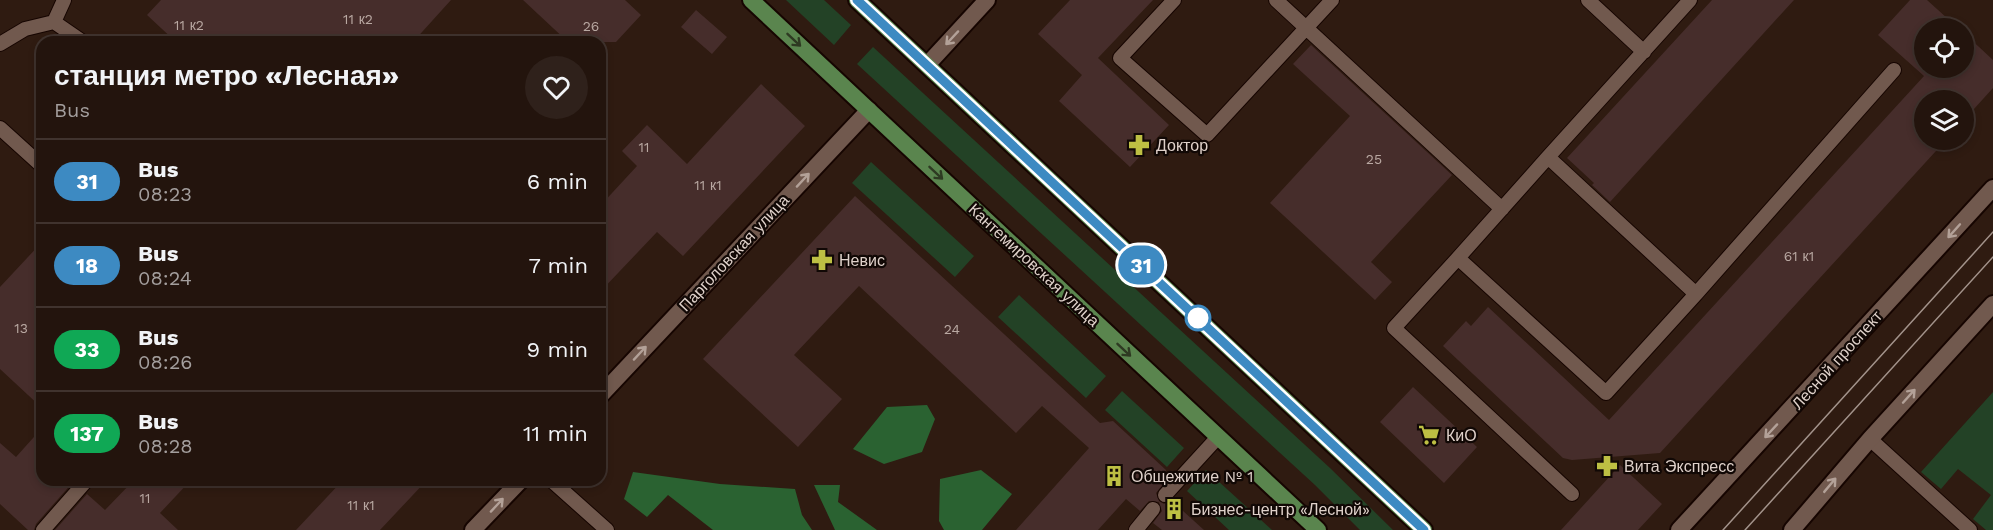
<!DOCTYPE html>
<meta charset="utf-8">
<style>
body{margin:0;font-family:"Work Sans",sans-serif;background:#2f211b;color:#f1f3f6;height:100vh;display:flex;flex-direction:column;font-size:22px;white-space:nowrap}
*{box-sizing:border-box;margin:0}
p{font-size:20px;color:#a39e9d}
.icon{flex:none;width:33px;height:33px;fill:none;stroke:currentColor;stroke-width:2;stroke-linecap:round;stroke-linejoin:round}
.map{position:relative;flex:1;overflow:hidden}
.details{position:absolute;left:36px;top:36px;width:570px;height:450px;display:flex;flex-direction:column;background:#23140d;border-radius:18px;box-shadow:0 3px 9px #0003,0 0 0 2px #40332e}
.details>*{flex:none}
.badge{padding:0 12px;border-radius:20px;font-size:21px;line-height:39px}
.tools{position:absolute;left:1914px;top:18px;display:grid;gap:12px}
.tools a{display:grid;place-items:center;width:60px;height:60px;border-radius:50%;background:#23140d;box-shadow:0 3px 9px #0003,0 0 0 2px #40332e;font-size:30px}
.map>.badge{position:absolute;translate:-50% -50%;box-shadow:0 0 0 3px #fff}
.round{display:grid;place-items:center;flex:none;width:63px;height:63px;border-radius:32px;background:#2f211b}
.head{display:flex;align-items:center;justify-content:space-between;height:102px;padding:0 18px}
h1{font-size:28px;font-weight:800;line-height:45px}
ul{padding:0;list-style:none}
li{display:flex;align-items:center;gap:18px;height:84px;padding:0 18px;border-top:2px solid #40332e}
li div{flex:1}
li b{display:block;font-size:22px}
li em{font-style:normal}
li .badge{min-width:66px;font-weight:700;text-align:center}
.map>svg:first-child{display:block}
.green{fill:#234226}
.forest{fill:#2a6231}
.building{fill:#462d2b}
.lines{fill:none;stroke-linecap:round;stroke-linejoin:round}
.service-casing{stroke:#160501;stroke-width:16}
.minor-casing{stroke:#160501;stroke-width:20}
.secondary-casing{stroke:#160501;stroke-width:20}
.primary-casing{stroke:#160501;stroke-width:20}
.service{stroke:#71594e;stroke-width:14}
.minor{stroke:#71594e;stroke-width:16}
.secondary{stroke:#71594e;stroke-width:16}
.primary{stroke:#5a854e;stroke-width:16}
.tram{stroke:#a3938b;stroke-width:1.5}
.oneway{stroke:#b3a198}
.oneway2{stroke:#2e3a22}
.line-casing{stroke:#fff;stroke-width:14}
.line{stroke:#3d8ac2;stroke-width:9}
.stop-dot{fill:#fff;stroke:#3d8ac2;stroke-width:3}
.labels{text-anchor:middle;dominant-baseline:central;stroke-width:4.5;stroke-linejoin:round;paint-order:stroke}
.number-label{font-size:14px;fill:#b9a8a2}
.poi-label{font-size:16px;fill:#dfd1ca;stroke:#110805;text-anchor:start}
.street-label{font-size:16px;fill:#dfd1ca;stroke:#110805}
</style>
<div class="map">
<svg width="1993" height="530" viewBox="0 0 1993 530">
<rect width="100%" height="100%" fill="#2f1b11"/>
<path class="green" d="M 786,0 L 824,0 L 851,25 L 834,45 Z
M 873,47 L 1330,468 L 1393,530 L 1360,530 L 1315,485 L 857,64 Z
M 871,162 L 974,256 L 955,277 L 852,183 Z
M 1019,295 L 1106,376 L 1086,398 L 998,317 Z
M 1122,391 L 1184,448 L 1167,467 L 1105,410 Z
M 1993,392 L 1993,530 L 1986,530 L 1973,519 L 1991,495 L 1958,469 L 1941,489 L 1921,472 Z
M 1206,470 L 1272,530 L 1229,530 L 1187,491 Z"/>
<path class="forest" d="M 927,405 L 935,419 L 922,452 L 884,464 L 853,449 L 887,407 Z
M 981,470 L 1012,494 L 982,530 L 944,530 L 939,521 L 940,479 Z
M 633,472 L 720,484 L 795,489 L 802,515 L 812,530 L 713,530 L 668,495 L 647,517 L 624,499 Z
M 814,485 L 840,485 L 838,502 L 877,530 L 835,530 Z"/>
<path class="building" d="M 161,0 L 451,0 L 413,42 L 176,42 L 147,15 Z
M 523,0 L 625,0 L 641,15 L 616,42 L 568,42 Z
M 1070,0 L 1153,0 L 1098,58 L 1169,125 L 1130,167 L 1059,101 L 1082,75 L 1038,34 Z
M 1712,0 L 1794,0 L 1610,202 L 1592,185 L 1594,183 L 1567,158 Z
M 1910,0 L 1927,0 L 1958,28 L 1924,28 L 1924,68 L 1964,68 L 1964,33 L 1993,60 L 1993,88 L 1964,120 L 1964,100 L 1924,100 L 1924,140 L 1946,140 L 1660,453 L 1572,460 L 1563,458 L 1443,346 L 1466,321 L 1471,326 L 1488,307 L 1609,420 L 1924,76 L 1878,35 Z
M 696,10 L 727,37 L 712,54 L 681,27 Z
M 1311,45 L 1452,175 L 1371,262 L 1392,282 L 1375,300 L 1270,203 L 1350,116 L 1293,64 Z
M 761,84 L 805,126 L 683,256 L 657,232 L 600,292 L 600,206 L 637,166 L 622,151 L 647,125 L 687,164 Z
M 855,196 L 1100,423 L 1113,421 L 1166,470 L 1164,483 L 1156,493 L 1159,501 L 1164,504 L 1172,501 L 1204,530 L 1162,530 L 1153,523 L 1162,511 L 1159,502 L 1149,501 L 1140,511 L 1126,499 L 1098,530 L 1016,530 L 1089,448 L 1042,406 L 1016,433 L 859,286 L 794,355 L 842,399 L 798,447 L 703,359 Z
M 42,242 L 42,408 L 0,369 L 0,287 Z
M 1413,387 L 1477,447 L 1444,483 L 1380,422 Z
M 42,428 L 42,480 L 74,481 L 36,524 L 34,530 L 28,530 L 0,504 L 0,443 L 16,457 Z
M 1620,465 L 1662,504 L 1638,530 L 1561,530 Z
M 134,480 L 191,480 L 160,513 L 178,530 L 55,530 L 87,494 L 105,510 Z
M 343,480 L 427,480 L 380,530 L 296,530 Z"/>
<g class="lines">
<defs>
<path id="service" d="M 1174,0 L 1120,58 L 1207,135 L 1332,0
M 1276,0 L 1502,209
M 1588,0 L 1644,52
M 54,22 L 64,0
M 0,44 L 25,29 L 54,22 L 83,42
M 0,128 L 42,166
M 1458,258 L 1548,157
M 1696,294 L 1894,70
M 1870,439 L 1970,530
M 551,480 L 607,530
M 1572,494 L 1394,328 L 1458,258 L 1606,393 L 1696,294 L 1548,157 L 1690,0
M 1165,495 L 1218,437
M 43,530 L 87,480
M 1136,530 L 1153,509"/>
<path id="minor" d="M 927,65 L 987,0
M 600,396 L 869,110
M 473,530 L 521,480"/>
<path id="secondary" d="M 1679,530 L 1993,188
M 1792,530 L 1870,439 L 1993,304"/>
<path id="primary" d="M 751,0 L 1318,530
M 857,0 L 1424,530"/>
</defs>
<use href="#service" class="service-casing"/>
<use href="#minor" class="minor-casing"/>
<use href="#secondary" class="secondary-casing"/>
<use href="#primary" class="primary-casing"/>
<use href="#service" class="service"/>
<use href="#minor" class="minor"/>
<use href="#secondary" class="secondary"/>
<use href="#primary" class="primary"/>
<path class="tram" d="M 1723,530 L 1993,232
M 1745,530 L 1993,257"/>
</g>
<defs><path id="oneway-shaft" d="M-6 0H5M1.5-3L5.5 0L1.5 3" fill="none" stroke-width="1.6" stroke-linecap="round" stroke-linejoin="round" transform="scale(1.5)"/></defs>
<g class="oneway">
<use href="#oneway-shaft" transform="translate(952 38) rotate(133)"/>
<use href="#oneway-shaft" transform="translate(803 180) rotate(-47)"/>
<use href="#oneway-shaft" transform="translate(1954 231) rotate(132)"/>
<use href="#oneway-shaft" transform="translate(640 353) rotate(-47)"/>
<use href="#oneway-shaft" transform="translate(1909 396) rotate(-48)"/>
<use href="#oneway-shaft" transform="translate(1771 431) rotate(133)"/>
<use href="#oneway-shaft" transform="translate(1830 485) rotate(-50)"/>
<use href="#oneway-shaft" transform="translate(497 505) rotate(-47)"/>
</g>
<g class="oneway2">
<use href="#oneway-shaft" transform="translate(794 40) rotate(43)"/>
<use href="#oneway-shaft" transform="translate(936 173) rotate(43)"/>
<use href="#oneway-shaft" transform="translate(1124 350) rotate(43)"/>
</g>
<g class="lines">
<defs>
<path id="line" d="M 857,0 L 1424,530"/>
</defs>
<use href="#line" class="line-casing"/>
<use href="#line" class="line"/>
</g>
<defs>
<symbol id="pharmacy-bare" viewBox="-9 -9 18 18"><path d="M-2-6h4v4h4v4h-4v4h-4v-4h-4v-4h4Z" fill="#bdbf43" stroke="#110805" stroke-width="2.5" paint-order="stroke"/></symbol>
<symbol id="supermarket-bare" viewBox="-9 -9 18 18"><path d="M-6-5.5h2.5l.6 2H6L4.5 2H-2.5L-4.4-4H-6ZM-1.5 3.2a1.3 1.3 0 1 0 .1 0ZM3 3.2a1.3 1.3 0 1 0 .1 0Z" fill="#bdbf43" stroke="#110805" stroke-width="2.5" paint-order="stroke"/></symbol>
<symbol id="building-bare" viewBox="-9 -9 18 18"><path d="M-4-6H4V6H1V3H-1V6H-4ZM-2.5-4.3h1.7v1.8h-1.7ZM.8-4.3h1.7v1.8H.8ZM-2.5-1h1.7V.8h-1.7ZM.8-1h1.7V.8H.8Z" fill="#bdbf43" stroke="#110805" stroke-width="2.5" paint-order="stroke"/></symbol>
</defs>
<g fill-rule="evenodd">
<use href="#pharmacy-bare" x="1124" y="130" width="30" height="30"/>
<use href="#pharmacy-bare" x="807" y="245" width="30" height="30"/>
<use href="#supermarket-bare" x="1414" y="420" width="30" height="30"/>
<use href="#pharmacy-bare" x="1592" y="451" width="30" height="30"/>
<use href="#building-bare" x="1099" y="461" width="30" height="30"/>
<use href="#building-bare" x="1159" y="494" width="30" height="30"/>
</g>
<circle class="stop-dot" cx="1198" cy="318" r="12"/>
<g class="labels">
<g class="number-label">
<text x="358" y="19">11 к2</text>
<text x="189" y="25">11 к2</text>
<text x="591" y="26">26</text>
<text x="644" y="147">11</text>
<text x="1374" y="159">25</text>
<text x="708" y="185">11 к1</text>
<text x="1799" y="256">61 к1</text>
<text x="21" y="328">13</text>
<text x="952" y="329">24</text>
<text x="145" y="498">11</text>
<text x="361" y="505">11 к1</text>
</g>
<g class="poi-label">
<text x="1156" y="145">Доктор</text>
<text x="839" y="260">Невис</text>
<text x="1446" y="435">КиО</text>
<text x="1624" y="466">Вита Экспресс</text>
<text x="1131" y="476">Общежитие № 1</text>
<text x="1191" y="509">Бизнес-центр «Лесной»</text>
</g>
<g class="street-label">
<text transform="translate(734 253) rotate(-47)">Парголовская улица</text>
<text transform="translate(1034 265) rotate(43)">Кантемировская улица</text>
<text transform="translate(1837 360) rotate(-48)">Лесной проспект</text>
</g>
</g>
</svg>
<div class="tools">
<a><svg class="icon" aria-label="locate" viewBox="0 0 24 24"><circle cx="12" cy="12" r="6"/><path d="M12 2v4M12 18v4M2 12h4M18 12h4"/></svg></a>
<a><svg class="icon" aria-label="layers" viewBox="0 0 24 24"><path d="M12 4l9 5-9 5-9-5zM3 14l9 5 9-5"/></svg></a>
</div>
<b class="badge" style="left:1141px;top:265px;background:#3d8ac2;color:#fff">31</b>
<section class="details">
<div class="head"><div><h1>станция метро «Лесная»</h1><p>Bus</p></div><a class="round"><svg class="icon" aria-label="heart" viewBox="0 0 24 24"><path d="M12 20l-8-8c-3-5 5-10 8-4 3-6 11-1 8 4z"/></svg></a></div>
<ul>
<li><span class="badge" style="background:#3d8ac2;color:#fff">31</span><div><b>Bus</b><p>08:23</p></div><em>6 min</em></li>
<li><span class="badge" style="background:#3d8ac2;color:#fff">18</span><div><b>Bus</b><p>08:24</p></div><em>7 min</em></li>
<li><span class="badge" style="background:#10a855;color:#fff">33</span><div><b>Bus</b><p>08:26</p></div><em>9 min</em></li>
<li><span class="badge" style="background:#10a855;color:#fff">137</span><div><b>Bus</b><p>08:28</p></div><em>11 min</em></li>
</ul>
</section>
</div>
